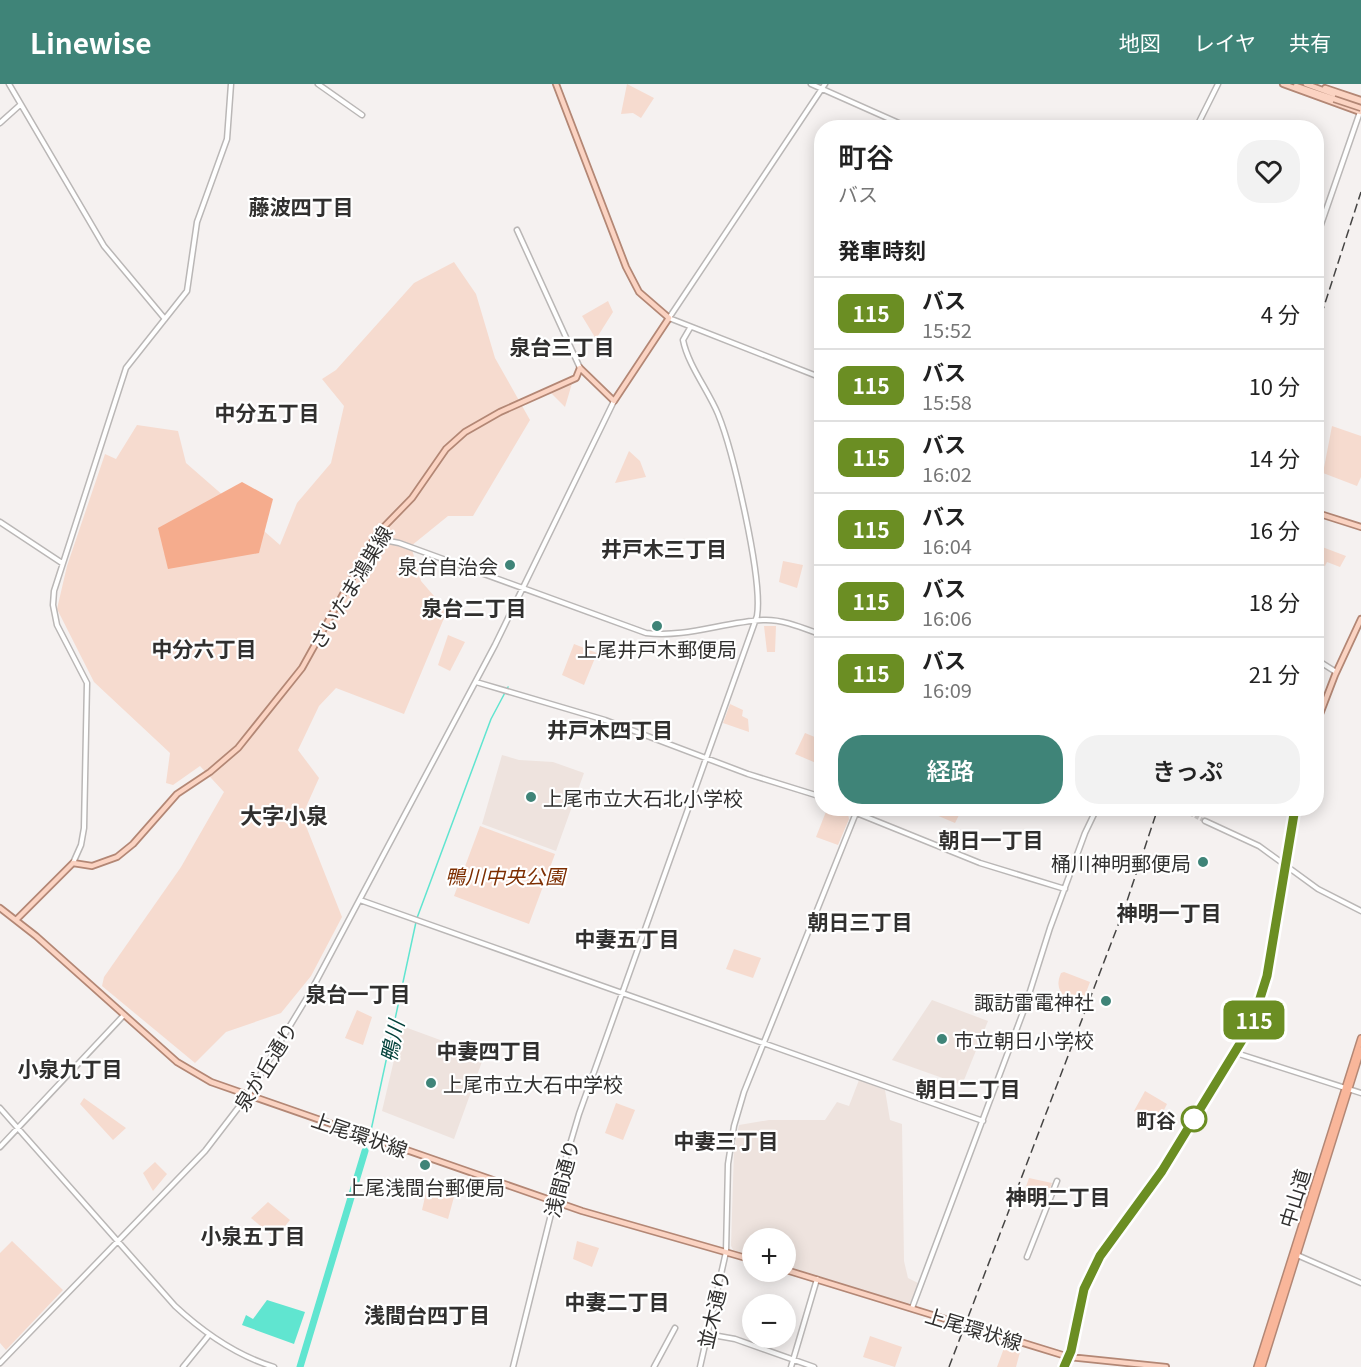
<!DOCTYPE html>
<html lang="ja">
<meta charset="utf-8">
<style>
body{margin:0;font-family:Georgia,"Noto Sans JP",serif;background:#f2f2f2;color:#222;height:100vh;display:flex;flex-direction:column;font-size:22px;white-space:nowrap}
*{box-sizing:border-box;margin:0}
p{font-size:20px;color:#767676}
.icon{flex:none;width:33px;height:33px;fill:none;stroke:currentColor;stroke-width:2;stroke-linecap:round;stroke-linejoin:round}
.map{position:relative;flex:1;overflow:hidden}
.drawer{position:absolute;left:814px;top:36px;width:510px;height:696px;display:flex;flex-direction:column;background:#fff;border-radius:24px;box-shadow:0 3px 15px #0003}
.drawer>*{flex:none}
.badge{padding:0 12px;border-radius:9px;font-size:21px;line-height:39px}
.tools{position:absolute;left:742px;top:1144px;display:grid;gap:12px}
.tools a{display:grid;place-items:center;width:54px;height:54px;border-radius:50%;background:#fff;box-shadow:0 3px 15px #0003;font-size:30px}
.map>.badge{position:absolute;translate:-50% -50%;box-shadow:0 0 0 3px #fff}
h2{padding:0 24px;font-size:22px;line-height:54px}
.round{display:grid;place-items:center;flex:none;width:63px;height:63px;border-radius:24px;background:#f2f2f2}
.summary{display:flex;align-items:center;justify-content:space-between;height:102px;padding:0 24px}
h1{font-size:28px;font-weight:600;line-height:45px}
.action{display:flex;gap:12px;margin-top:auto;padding:12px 24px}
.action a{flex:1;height:69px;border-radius:24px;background:#3f8478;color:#fff;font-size:24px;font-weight:600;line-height:69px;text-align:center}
.action a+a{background:#f2f2f2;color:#222}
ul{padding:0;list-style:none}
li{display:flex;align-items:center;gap:18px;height:72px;padding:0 24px;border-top:2px solid #e0e0e0}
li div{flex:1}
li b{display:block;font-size:22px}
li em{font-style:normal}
li .badge{min-width:66px;font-weight:700;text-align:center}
header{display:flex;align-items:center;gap:36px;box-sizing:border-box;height:84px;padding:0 30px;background:#3f8478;color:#fff}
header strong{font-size:28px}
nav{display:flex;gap:33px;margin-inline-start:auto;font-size:21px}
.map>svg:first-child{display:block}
.built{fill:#eee3de}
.green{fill:#f6dbcf}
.forest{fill:#f5ac8d}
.water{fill:#60e5d0}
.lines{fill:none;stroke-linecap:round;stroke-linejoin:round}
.stream{stroke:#60e5d0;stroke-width:1.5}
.river{stroke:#60e5d0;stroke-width:7}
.minor-tunnel{stroke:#cecac9;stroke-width:4;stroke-dasharray:4 2;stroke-linecap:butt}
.minor-casing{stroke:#bab7b6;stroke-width:7}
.major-casing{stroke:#b38775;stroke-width:8}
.highway-casing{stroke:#b38775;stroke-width:8}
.minor{stroke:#fff;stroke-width:4}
.major{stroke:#fbd3c2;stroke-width:4.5}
.highway{stroke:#f9b69a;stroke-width:5}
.rail{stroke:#464544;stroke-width:1.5;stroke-dasharray:9 4.5;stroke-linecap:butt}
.major-bridge-casing{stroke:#b38775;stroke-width:8;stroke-linecap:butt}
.major-bridge{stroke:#fbd3c2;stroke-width:4.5}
.line-casing{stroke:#fff;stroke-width:14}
.line{stroke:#6b8e23;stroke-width:9}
.poi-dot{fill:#3f8478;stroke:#fff;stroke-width:2}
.stop-dot{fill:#fff;stroke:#6b8e23;stroke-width:3}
.labels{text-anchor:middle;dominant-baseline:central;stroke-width:4.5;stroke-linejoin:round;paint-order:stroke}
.poi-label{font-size:20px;fill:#31302f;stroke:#fff;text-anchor:end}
.street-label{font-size:20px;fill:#31302f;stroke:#fff}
.park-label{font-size:20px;font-style:italic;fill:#7d2e01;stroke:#fff}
.stop-label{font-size:20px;font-weight:bold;fill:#31302f;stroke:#fff;text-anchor:end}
.neighbourhood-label{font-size:21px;font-weight:bold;fill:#31302f;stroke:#fff}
.water-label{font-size:21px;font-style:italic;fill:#05433c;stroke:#fff}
.quarter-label{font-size:22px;font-weight:bold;fill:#31302f;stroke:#fff}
</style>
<header>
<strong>Linewise</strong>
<nav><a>地図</a><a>レイヤ</a><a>共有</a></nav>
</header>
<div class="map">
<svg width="1361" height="1283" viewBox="0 0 1361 1283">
<rect width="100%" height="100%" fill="#f5f1f0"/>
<path class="built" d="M 502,671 L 519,676 L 553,678 L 584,689 L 556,767 L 482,740 Z
M 932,916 L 988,937 L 962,1001 L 892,976 Z
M 402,942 L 484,972 L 454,1055 L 382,1027 Z
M 859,996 L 885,1006 L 890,1036 L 902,1040 L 904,1177 L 908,1194 L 918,1199 L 911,1218 L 908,1220 L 786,1182 L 786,1155 L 753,1155 L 753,1172 L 733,1166 L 731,1162 L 734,1066 L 739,1041 L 769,1036 L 825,1036 L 837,1018 L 849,1022 Z"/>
<path class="green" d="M 627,0 L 654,14 L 641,34 L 633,29 L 621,30 Z
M 454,178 L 476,210 L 495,274 L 530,336 L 473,432 L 448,432 L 411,462 L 421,497 L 447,527 L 404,630 L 336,604 L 319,622 L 298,666 L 319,694 L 302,732 L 342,833 L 311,892 L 281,929 L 226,948 L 195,979 L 102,902 L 104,893 L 181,783 L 224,708 L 200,682 L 173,701 L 166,699 L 170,669 L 94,598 L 57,525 L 67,482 L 105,370 L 116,375 L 137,341 L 178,347 L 186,379 L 280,461 L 297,419 L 331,379 L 344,322 L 322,295 L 336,286 L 414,199 Z
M 608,217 L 613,228 L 596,255 L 582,232 Z
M 573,296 L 565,323 L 548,306 Z
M 1332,342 L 1361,352 L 1361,393 L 1357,402 L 1323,389 Z
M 629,367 L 640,377 L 646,393 L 615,399 Z
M 1317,461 L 1346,472 L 1340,483 L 1327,478 L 1325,482 L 1317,480 Z
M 783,477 L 803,481 L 797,504 L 779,498 Z
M 764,542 L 776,542 L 775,568 L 767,568 Z
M 448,551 L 465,558 L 450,587 L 438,581 Z
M 574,560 L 597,569 L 584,601 L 562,591 Z
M 730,620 L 743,626 L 742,632 L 748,635 L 749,648 L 723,639 Z
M 805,649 L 822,656 L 822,665 L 816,679 L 795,670 Z
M 827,725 L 837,725 L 848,730 L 849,735 L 838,761 L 816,753 Z
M 922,725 L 922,724 L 962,725 L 955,739 Z
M 480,742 L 555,770 L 529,840 L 454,812 Z
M 734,865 L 761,874 L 753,894 L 726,885 Z
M 1064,888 L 1090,898 L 1081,922 C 1065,916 1053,907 1061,889 Z
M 357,926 L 372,933 L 363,961 L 345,954 Z
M 1145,1007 L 1167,1020 L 1158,1038 L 1134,1027 Z
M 84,1014 L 126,1044 L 113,1056 L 80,1020 Z
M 616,1019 L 635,1026 L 623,1056 L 605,1049 Z
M 155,1078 L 167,1090 L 153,1107 L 143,1089 Z
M 1029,1094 L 1052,1099 L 1043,1123 L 1021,1117 Z
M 427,1104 L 454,1113 L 448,1135 L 422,1126 Z
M 268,1118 L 290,1136 L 275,1154 L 251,1134 Z
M 12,1157 L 63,1206 L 6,1266 L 0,1259 L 0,1169 Z
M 577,1157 L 599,1164 L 592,1183 L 573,1175 Z
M 870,1252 L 902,1263 L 895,1283 L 863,1273 Z
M 1004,1264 L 1020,1268 L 1016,1283 L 997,1283 Z"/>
<path class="forest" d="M 242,398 L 273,415 L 259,469 L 168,485 L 158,444 Z"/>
<path class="water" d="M 267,1216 L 305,1228 L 294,1260 L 242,1241 L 246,1231 L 253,1235 Z"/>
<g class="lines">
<path class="stream" d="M 417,834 L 491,635 L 508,603
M 370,1051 L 416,838
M 365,1067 L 369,1055"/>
<path class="river" d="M 300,1283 L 365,1067"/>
<path class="minor-tunnel" d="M 1179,724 L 1205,737"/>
<defs>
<path id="minor" d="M 9,0 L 104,162 L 165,235
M 318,0 L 362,31
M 811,0 L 910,44
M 0,39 L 20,21
M 1196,44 L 1218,0
M 517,146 L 580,284
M 1317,152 L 1360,28
M 822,294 L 669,234 L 825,0
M 0,438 L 62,479
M 374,454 L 399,459 L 646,549 C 686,554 723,538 763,536 C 783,535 803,544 822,551
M 1317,576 L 1336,588
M 476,598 L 605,636 L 748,690 L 822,713
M 844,724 L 980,779 L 1065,805
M 1205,737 L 1259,762 L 1318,805 L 1361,827
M 73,779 L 81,761 L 84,744 L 87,599 L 57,541 L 53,521 L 54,507 L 126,284 L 187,207 L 197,138 L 227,55 L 231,0
M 360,816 L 983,1037
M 1236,969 L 1361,1009
M 0,1024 L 175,1222 C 204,1249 235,1271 274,1283
M 0,1063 L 124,931
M 1297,1171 L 1361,1199
M 1027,1173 L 1057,1097
M 912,1224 L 1025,923 L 1050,844 L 1085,749 L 1097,724
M 707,1250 L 735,1255 L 814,1283
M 0,1279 L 205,1067 L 248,1011 L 311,907 L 495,561 L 614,317
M 183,1283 L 209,1251
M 513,1283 L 560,1094 L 579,1030 L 757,532 C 763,495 733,367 718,330 C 708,306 688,281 683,256 L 690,244
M 654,1283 L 675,1244
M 700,1283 L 726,1168 L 728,1080 L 734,1042 L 744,1008 L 858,724
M 791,1283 L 817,1195"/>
<path id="major" d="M 1283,0 L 1360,28
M 1306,0 L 1361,20
M 1296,2 L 1334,15
M 1325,4 L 1361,16
M 1317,429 L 1361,443
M 1317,638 L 1335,591 L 1361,535
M 0,824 L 36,852 L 177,978 L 211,998 L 582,1127 L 753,1176
M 16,836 L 73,779 L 92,782 L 117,773 L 133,760 L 177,710 L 210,688 L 238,664 L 302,584 L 376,451 L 412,414 L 446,365 L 465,348 L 500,328 L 576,294 L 580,284 L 614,317 L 669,234 L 639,208 L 626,183 L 556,0
M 786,1186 L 1069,1273 L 1166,1283
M 1064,1283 L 1072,1265 L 1084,1205 L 1100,1172 L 1162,1087 L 1252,940 L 1267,892 L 1295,724"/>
<path id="highway" d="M 1257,1283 L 1361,954
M 1262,1283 L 1361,966"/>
</defs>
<use href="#minor" class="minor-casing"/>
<use href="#major" class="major-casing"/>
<use href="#highway" class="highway-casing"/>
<use href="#minor" class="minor"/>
<use href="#major" class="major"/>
<use href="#highway" class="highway"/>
<path class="rail" d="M 1317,244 L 1361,108
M 949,1283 L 1125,823 L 1158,724"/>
<defs>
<path id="major-bridge" d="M 1334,15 L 1361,24"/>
</defs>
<use href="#major-bridge" class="major-bridge-casing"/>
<use href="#major-bridge" class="major-bridge"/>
</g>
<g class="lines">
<defs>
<path id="line" d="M 1064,1283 L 1071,1267 L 1084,1205 L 1100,1172 L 1162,1087 L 1252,940 L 1267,892 L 1295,724"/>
</defs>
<use href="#line" class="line-casing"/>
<use href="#line" class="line"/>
</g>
<g class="poi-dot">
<circle cx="510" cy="481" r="6"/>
<circle cx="657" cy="542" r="6"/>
<circle cx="531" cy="713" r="6"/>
<circle cx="1203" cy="778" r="6"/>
<circle cx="1106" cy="917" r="6"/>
<circle cx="942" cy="955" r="6"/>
<circle cx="431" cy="999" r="6"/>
<circle cx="425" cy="1081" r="6"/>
</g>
<circle class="stop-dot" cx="1194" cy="1035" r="12"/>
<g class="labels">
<g class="poi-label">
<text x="498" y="481">泉台自治会</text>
<text x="657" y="564" text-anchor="middle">上尾井戸木郵便局</text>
<text x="543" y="713" text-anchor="start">上尾市立大石北小学校</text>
<text x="1191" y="778">桶川神明郵便局</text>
<text x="1094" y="917">諏訪雷電神社</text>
<text x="954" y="955" text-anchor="start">市立朝日小学校</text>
<text x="443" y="999" text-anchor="start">上尾市立大石中学校</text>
<text x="425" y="1102" text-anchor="middle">上尾浅間台郵便局</text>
</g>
<g class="street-label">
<text transform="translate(350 503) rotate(-59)">さいたま鴻巣線</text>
<text transform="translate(265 982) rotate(-58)">泉が丘通り</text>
<text transform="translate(360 1050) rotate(19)">上尾環状線</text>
<text transform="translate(561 1094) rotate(-75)">浅間通り</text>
<text transform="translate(1294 1114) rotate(-73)">中山道</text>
<text transform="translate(713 1225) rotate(-77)">並木通り</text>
<text transform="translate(974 1244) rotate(17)">上尾環状線</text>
</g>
<g class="park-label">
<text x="505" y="791">鴨川中央公園</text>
</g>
<g class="stop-label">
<text x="1176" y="1035">町谷</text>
</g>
<g class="neighbourhood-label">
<text x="301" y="122">藤波四丁目</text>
<text x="562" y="262">泉台三丁目</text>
<text x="267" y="328">中分五丁目</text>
<text x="664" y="464">井戸木三丁目</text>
<text x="474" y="523">泉台二丁目</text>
<text x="204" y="564">中分六丁目</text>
<text x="610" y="645">井戸木四丁目</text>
<text x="991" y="755">朝日一丁目</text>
<text x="1169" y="828">神明一丁目</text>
<text x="860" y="837">朝日三丁目</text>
<text x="627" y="854">中妻五丁目</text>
<text x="358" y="909">泉台一丁目</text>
<text x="489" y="966">中妻四丁目</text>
<text x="70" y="984">小泉九丁目</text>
<text x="968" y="1004">朝日二丁目</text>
<text x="726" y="1056">中妻三丁目</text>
<text x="1058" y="1112">神明二丁目</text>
<text x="253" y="1151">小泉五丁目</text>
<text x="617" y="1217">中妻二丁目</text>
<text x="427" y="1230">浅間台四丁目</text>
</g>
<g class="water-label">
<text transform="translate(391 957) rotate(-78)">鴨川</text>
</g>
<g class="quarter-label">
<text x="284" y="730">大字小泉</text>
</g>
</g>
</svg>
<div class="tools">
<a>+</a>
<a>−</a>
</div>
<b class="badge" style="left:1254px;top:936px;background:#6b8e23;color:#fff">115</b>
<section class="drawer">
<div class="summary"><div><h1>町谷</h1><p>バス</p></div><a class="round"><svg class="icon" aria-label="heart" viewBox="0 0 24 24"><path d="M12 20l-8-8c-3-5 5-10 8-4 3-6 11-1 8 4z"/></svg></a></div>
<h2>発車時刻</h2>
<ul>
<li><span class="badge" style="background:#6b8e23;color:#fff">115</span><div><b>バス</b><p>15:52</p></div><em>4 分</em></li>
<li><span class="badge" style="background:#6b8e23;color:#fff">115</span><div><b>バス</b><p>15:58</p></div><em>10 分</em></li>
<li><span class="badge" style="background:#6b8e23;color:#fff">115</span><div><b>バス</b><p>16:02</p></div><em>14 分</em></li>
<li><span class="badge" style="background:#6b8e23;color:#fff">115</span><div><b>バス</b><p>16:04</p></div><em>16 分</em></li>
<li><span class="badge" style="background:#6b8e23;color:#fff">115</span><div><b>バス</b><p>16:06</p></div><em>18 分</em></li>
<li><span class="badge" style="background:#6b8e23;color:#fff">115</span><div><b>バス</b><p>16:09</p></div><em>21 分</em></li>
</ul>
<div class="action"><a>経路</a><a>きっぷ</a></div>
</section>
</div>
